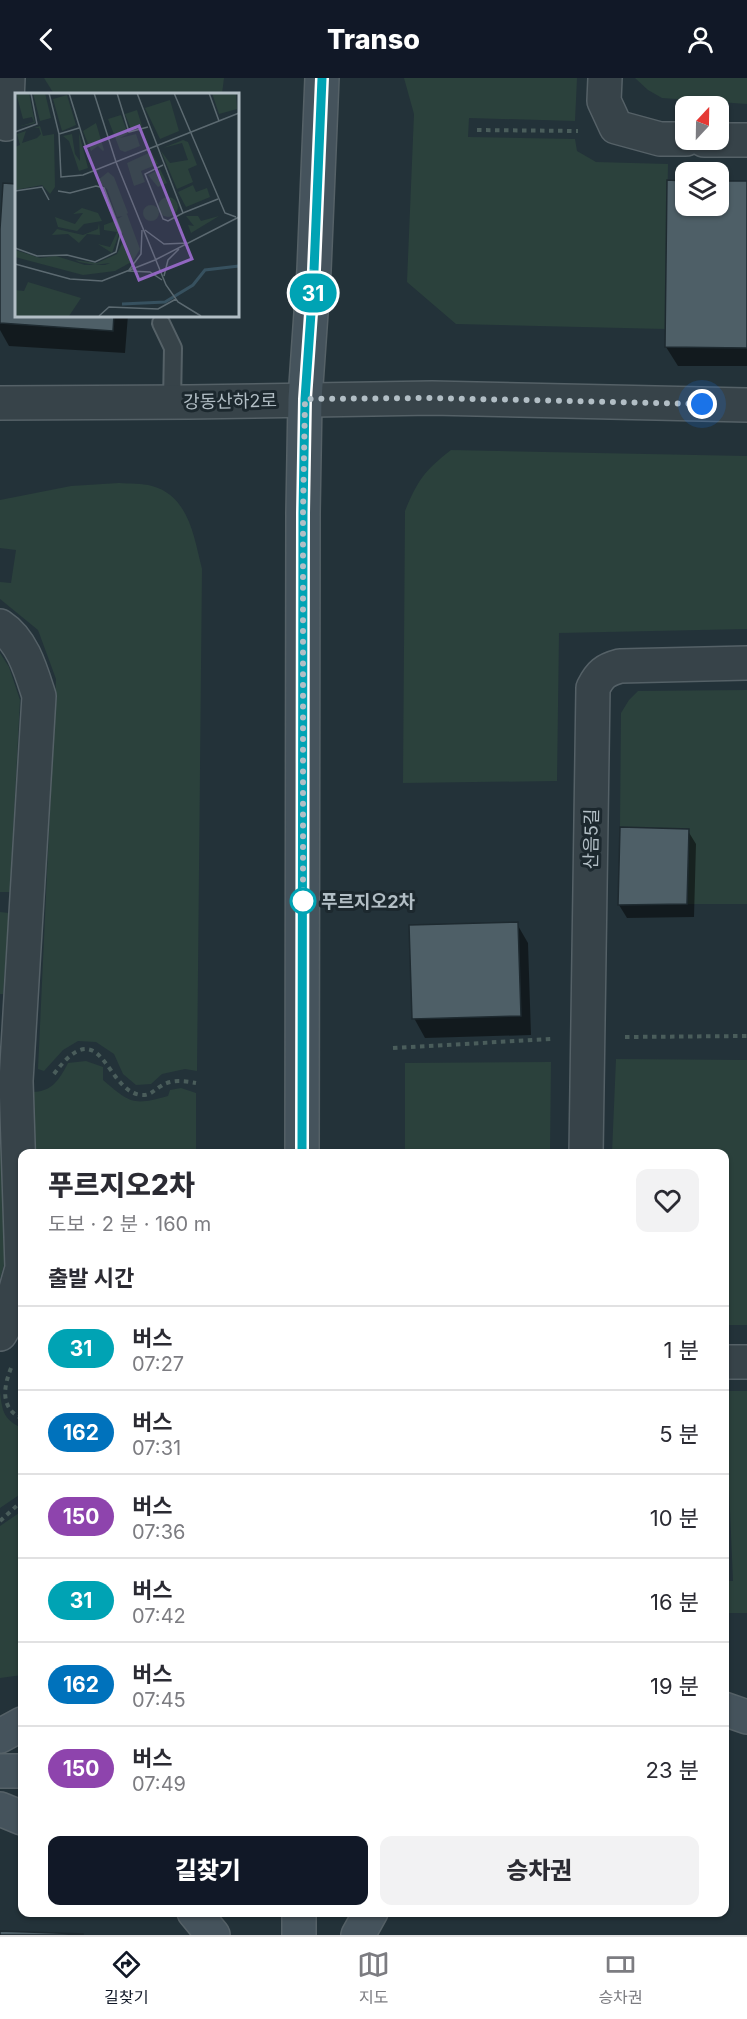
<!DOCTYPE html>
<html lang="ko">
<meta charset="utf-8">
<style>
body{margin:0;font-family:Inter,"Noto Sans KR",sans-serif;background:#f2f2f3;color:#2b2b33;height:100vh;display:flex;flex-direction:column;font-size:22px;white-space:nowrap}
*{box-sizing:border-box;margin:0}
p{font-size:20px;color:#7c7c81}
.icon{flex:none;width:33px;height:33px;fill:none;stroke:currentColor;stroke-width:2;stroke-linecap:round;stroke-linejoin:round}
.map{position:relative;flex:1;overflow:hidden}
.drawer{position:absolute;left:18px;top:1071px;width:711px;height:768px;display:flex;flex-direction:column;background:#fff;border-radius:12px;box-shadow:0 2px 4px #0004}
.drawer>*{flex:none}
.badge{padding:0 12px;border-radius:20px;font-size:21px;line-height:39px}
.needle{width:39px;rotate:22deg}
.buttons{position:absolute;left:675px;top:18px;display:grid;gap:12px}
.buttons a{display:grid;place-items:center;width:54px;height:54px;border-radius:12px;background:#fff;box-shadow:0 2px 4px #0004;font-size:30px}
.you{position:absolute;width:30px;height:30px;margin:-15px;border:4px solid #fff;border-radius:50%;background:#1a73e8;box-shadow:0 0 0 9px #1a73e833}
.map>.badge{position:absolute;translate:-50% -50%;box-shadow:0 0 0 3px #fff}
h2{padding:0 30px;font-size:22px;line-height:54px}
.round{display:grid;place-items:center;flex:none;width:63px;height:63px;border-radius:12px;background:#f2f2f3}
.headline{display:flex;align-items:center;justify-content:space-between;height:102px;padding:0 30px}
h1{font-size:28px;font-weight:800;line-height:45px}
.action{display:flex;gap:12px;margin-top:auto;padding:12px 30px}
.action a{flex:1;height:69px;border-radius:12px;background:#111827;color:#fff;font-size:24px;font-weight:800;line-height:69px;text-align:center}
.action a+a{background:#f2f2f3;color:#2b2b33}
ul{padding:0;list-style:none}
li{display:flex;align-items:center;gap:18px;height:84px;padding:0 30px;border-top:2px solid #e1e1e2}
li div{flex:1}
li b{display:block;font-size:22px}
li em{font-style:normal}
li .badge{min-width:66px;font-weight:700;text-align:center}
header{display:flex;justify-content:space-between;align-items:center;height:78px;padding:0 30px;background:#111827;color:#fff;font-size:27px;font-weight:800}
.tab-bar{display:flex;justify-content:space-around;align-items:center;height:84px;border-top:2px solid #e1e1e2;background:#fff;font-size:16px;color:#7c7c81}
.tab-bar a{display:grid;justify-items:center;gap:3px}
.tab-bar .active{color:#111827}
.map>svg:first-child{display:block}
.green{fill:#2b413c}
.shadow{fill:#0007}
.building{fill:#4e5f67;stroke:#1e2a30;stroke-width:1.5}
.lines{fill:none;stroke-linecap:round;stroke-linejoin:round}
.lane-casing{stroke:#556167;stroke-width:20}
.street-casing{stroke:#556167;stroke-width:36}
.secondary-casing{stroke:#556167;stroke-width:36}
.path{stroke:#4a5d5b;stroke-width:4;stroke-dasharray:4.5 4.5;stroke-linecap:butt}
.lane{stroke:#374349;stroke-width:16}
.street{stroke:#374349;stroke-width:33}
.secondary{stroke:#45535c;stroke-width:33}
.line-casing{stroke:#fff;stroke-width:14}
.line{stroke:#00a3b4;stroke-width:9}
.walk{stroke:#b2bec5;stroke-width:6;stroke-dasharray:0 10.8}
.stop-dot{fill:#fff;stroke:#00a3b4;stroke-width:3}
.labels{text-anchor:middle;dominant-baseline:central;stroke-width:6;stroke-linejoin:round;paint-order:stroke}
.street-label{font-size:18px;fill:#b2bec5;stroke:#1c282e}
.stop-label{font-size:18px;font-weight:bold;fill:#b2bec5;stroke:#1c282e;text-anchor:start}
.inset-river{fill:none;stroke:#37515f;stroke-width:3}
.inset-road{fill:none;stroke:#5c6a71;stroke-width:1.5}
.view{fill:#9166c1;fill-opacity:0.15;stroke:#9166c1;stroke-width:3}
.inset-edge{fill:none;stroke:#b2bec5;stroke-width:3}
</style>
<header><svg class="icon" aria-label="back" viewBox="0 0 24 24"><path d="M15 5l-7 7 7 7"/></svg>Transo<svg class="icon" aria-label="person" viewBox="0 0 24 24"><circle cx="12" cy="8" r="4"/><path d="M4 21q1-7 8-7t8 7"/></svg></header>
<div class="map">
<svg width="747" height="1857" viewBox="0 0 747 1857">
<rect width="100%" height="100%" fill="#233239"/>
<path class="green" d="M 44,0 L 224,0 L 222,16 L 54,16 Z
M 404,0 L 577,0 L 575,43 L 469,40 L 468,59 L 575,61 L 577,73 L 596,84 L 668,86 L 665,251 L 456,246 L 407,204 L 414,36 Z
M 635,0 L 747,0 L 747,26 L 662,20 L 648,12 Z
M 451,372 L 747,378 L 747,551 L 559,555 L 557,703 L 403,705 L 405,433 C 418,402 424,393 451,372 Z
M 119,405 C 129,406 142,405 152,408 C 189,418 194,459 202,491 L 197,993 L 185,991 L 162,996 L 151,1006 L 136,1007 L 123,996 L 114,976 L 96,964 L 78,963 L 63,972 L 44,993 L 38,991 L 56,601 L 38,552 L 0,521 L 0,504 L 11,505 L 16,472 L 0,470 L 0,422 L 71,408 Z
M 0,575 L 9,589 L 20,622 L 10,814 L 0,814 Z
M 747,612 L 747,826 L 687,826 L 689,751 L 620,749 L 621,635 L 629,622 L 638,613 Z
M 0,834 L 9,835 L 3,916 L 0,916 Z
M 616,981 L 747,982 L 747,1247 L 725,1247 L 724,1076 L 612,1075 Z
M 86,983 L 103,989 L 103,1002 C 130,1025 133,1028 168,1018 L 170,1012 L 181,1010 L 196,1015 L 196,1075 L 33,1075 L 32,1014 C 52,1014 59,1002 68,985 Z
M 551,984 L 550,1075 L 405,1075 L 405,985 Z
M 0,1028 L 2,1029 L 7,1176 L 0,1201 Z
M 725,1313 L 747,1313 L 747,1535 L 725,1535 L 725,1503 L 733,1503 Z
M 0,1314 C 2,1331 3,1341 20,1349 L 22,1345 L 22,1415 L 0,1430 Z
M 22,1433 L 22,1597 L 0,1600 L 0,1448 Z"/>
<path class="shadow" d="M 747,105 L 747,288 L 678,288 L 666,269 L 686,128 L 718,128 Z
M 4,107 L 16,108 L 16,237 L 128,237 L 125,275 L 9,268 L 0,252 L 0,175 Z
M 688,753 L 696,766 L 694,839 L 627,840 L 619,827 Z
M 517,846 L 528,865 L 531,957 L 425,960 L 414,940 Z"/>
<path class="building" d="M 667,102 L 686,103 L 686,128 L 718,128 L 718,103 L 747,103 L 747,270 L 665,269 Z
M 3,105 L 16,106 L 16,237 L 114,237 L 113,253 L 0,245 L 0,151 Z
M 620,749 L 689,751 L 687,826 L 618,827 Z
M 518,844 L 521,938 L 412,941 L 409,847 Z
M 0,1853 L 83,1856 L 83,1857 L 0,1857 Z"/>
<g class="lines">
<defs>
<path id="lane" d="M 161,245 L 173,270 L 172,324"/>
<path id="street" d="M 605,0 L 604,23 L 616,49 L 660,61 L 686,61
M 6,46 L 8,0
M 704,62 L 747,62
M 0,325 L 189,324 L 432,320 L 747,327
M 0,548 C 23,563 31,593 39,618 L 16,1003 L 22,1190 L 6,1246 L 0,1256
M 586,1076 L 593,610 C 600,596 605,592 620,588 L 747,585
M 724,1284 L 747,1284"/>
<path id="secondary" d="M 302,1076 L 303,435 L 305,321 L 314,192 L 322,0
M 724,1631 L 747,1639
M 0,1658 L 22,1646
M 0,1693 L 22,1693
M 0,1731 L 22,1740
M 194,1834 L 213,1857
M 299,1834 L 299,1857
M 358,1857 L 371,1834"/>
</defs>
<use href="#lane" class="lane-casing"/>
<use href="#street" class="street-casing"/>
<use href="#secondary" class="secondary-casing"/>
<path class="path" d="M 477,52 L 578,53
M 625,959 L 747,958
M 393,970 L 551,961
M 54,996 C 102,931 105,1013 141,1017 C 150,1018 154,1012 161,1008 C 171,1001 185,1003 196,1005
M 11,1290 C 4,1308 0,1328 19,1339 L 22,1335
M 0,1443 L 22,1423"/>
<use href="#lane" class="lane"/>
<use href="#street" class="street"/>
<use href="#secondary" class="secondary"/>
</g>
<g class="lines">
<defs>
<path id="line" d="M 302,1076 L 303,435 L 305,321 L 314,192 L 322,0"/>
</defs>
<use href="#line" class="line-casing"/>
<use href="#line" class="line"/>
<path class="walk" d="M 303,823 L 303,435 L 305,321 L 432,320 L 702,326"/>
</g>
<circle class="stop-dot" cx="303" cy="823" r="12"/>
<g class="labels">
<g class="street-label">
<text transform="translate(230 323) rotate(-1)">강동산하2로</text>
<text transform="translate(591 761) rotate(-89)">산음5길</text>
</g>
<g class="stop-label">
<text x="321" y="823">푸르지오2차</text>
</g>
</g>
<g transform="translate(15 15)">
<rect width="224" height="224" fill="#233239"/>
<path d="M 1,0 L 14,0 L 20,30 L 2,34 L 19,29 L 17,24 L 8,26 ZM 18,0 L 30,0 L 36,25 L 25,28 ZM 197,0 L 221,0 L 222,16 L 204,21 ZM 52,2 L 61,32 L 47,38 L 38,6 ZM 155,7 L 164,38 L 145,46 L 130,15 ZM 122,17 L 127,33 L 116,36 L 110,21 ZM 106,22 L 113,41 L 105,45 L 121,41 L 125,53 L 110,59 L 105,57 L 93,26 ZM 81,30 L 89,57 L 88,58 L 83,53 L 76,58 L 68,38 ZM 25,33 L 28,43 L 39,41 L 40,94 L 35,101 L 27,92 L 0,97 L 0,54 L 5,52 L 2,41 L 11,38 L 7,50 L 22,45 L 26,41 L 24,35 L 19,35 ZM 64,40 L 73,75 L 64,78 L 54,48 L 48,43 L 57,41 L 60,61 L 65,68 ZM 168,47 L 173,49 L 182,72 L 173,76 L 178,89 L 162,96 L 146,58 L 155,70 L 173,67 L 167,50 L 148,55 ZM 136,59 L 143,71 L 126,78 L 130,89 L 119,93 L 112,70 ZM 145,76 L 152,90 L 143,94 L 133,82 ZM 93,79 L 99,84 L 113,120 L 109,123 L 102,124 L 92,96 L 82,88 ZM 178,92 L 181,99 L 192,95 L 195,104 L 171,114 L 163,99 ZM143 114a10 10 0 1 1 20 0a10 10 0 1 1-20 0ZM128 120a8 8 0 1 1 16 0a8 8 0 1 1-16 0ZM 67,115 L 83,120 L 87,128 L 69,131 L 62,138 L 43,134 L 40,124 L 60,131 L 68,120 L 58,121 ZM 112,121 L 125,156 L 118,168 L 100,178 L 68,182 L 0,164 L 0,157 L 25,165 L 41,163 L 70,172 L 90,172 L 95,170 L 80,172 L 64,169 L 60,167 L 82,170 L 102,161 L 109,146 L 102,126 ZM 171,123 L 183,123 L 186,128 L 204,123 L 176,140 L 173,132 L 179,133 ZM 100,128 L 105,138 L 97,160 L 83,151 L 95,154 L 102,139 L 89,137 L 89,132 ZM 84,130 L 85,142 L 72,141 L 64,150 L 53,141 L 37,142 L 42,136 L 68,142 L 83,136 ZM 13,189 L 66,205 L 54,223 L 0,223 L 0,197 L 9,198 Z" fill="#2b413c"/>
<path class="inset-river" d="M 107,211 L 150,209 L 178,192 L 190,177 L 224,173"/>
<path class="inset-road" d="M 34,0 L 44,41 L 46,84 L 68,82 L 224,20M 54,0 L 72,58M 79,0 L 101,69 L 151,192 L 163,209 L 186,223M 102,0 L 114,39 L 133,34M 122,0 L 168,120 L 203,106M 159,0 L 210,120 L 221,124M 194,0 L 204,28M 0,39 L 22,31 L 16,0M 44,41 L 64,35M 148,72 L 130,81 L 148,126 L 153,128 L 168,120M 0,98 L 27,94 L 34,107M 130,137 L 149,151 L 173,150M 0,155 L 22,163 L 52,162 L 80,169 L 101,159 L 106,139 L 89,95 L 81,93 L 55,100 L 43,98M 0,171 L 55,186 L 87,188 L 140,167 L 224,124M 114,177 L 126,161 L 127,137M 113,178 L 135,179 L 147,187M 149,183 L 153,167 L 164,156M 84,223 L 94,214 L 143,216 L 161,206"/>
<path class="view" d="M 124,33 L 177,166 L 124,187 L 70,54 Z"/>
<rect width="224" height="224" class="inset-edge"/>
</g>
</svg>
<div class="buttons">
<a><svg class="needle" viewBox="-14 -14 28 28"><path d="M0-13l5 13h-10z" fill="#e53935"/><path d="M0 13l5-13h-10z" fill="#7c7c81"/></svg></a>
<a><svg class="icon" aria-label="layers" viewBox="0 0 24 24"><path d="M12 4l9 5-9 5-9-5zM3 14l9 5 9-5"/></svg></a>
</div>
<div class="you" style="left:702px;top:326px"></div>
<b class="badge" style="left:313px;top:215px;background:#00a3b4;color:#fff">31</b>
<section class="drawer">
<div class="headline"><div><h1>푸르지오2차</h1><p>도보 · 2 분 · 160 m</p></div><a class="round"><svg class="icon" aria-label="heart" viewBox="0 0 24 24"><path d="M12 20l-8-8c-3-5 5-10 8-4 3-6 11-1 8 4z"/></svg></a></div>
<h2>출발 시간</h2>
<ul>
<li><span class="badge" style="background:#00a3b4;color:#fff">31</span><div><b>버스</b><p>07:27</p></div><em>1 분</em></li>
<li><span class="badge" style="background:#0072bc;color:#fff">162</span><div><b>버스</b><p>07:31</p></div><em>5 분</em></li>
<li><span class="badge" style="background:#8e44ad;color:#fff">150</span><div><b>버스</b><p>07:36</p></div><em>10 분</em></li>
<li><span class="badge" style="background:#00a3b4;color:#fff">31</span><div><b>버스</b><p>07:42</p></div><em>16 분</em></li>
<li><span class="badge" style="background:#0072bc;color:#fff">162</span><div><b>버스</b><p>07:45</p></div><em>19 분</em></li>
<li><span class="badge" style="background:#8e44ad;color:#fff">150</span><div><b>버스</b><p>07:49</p></div><em>23 분</em></li>
</ul>
<div class="action"><a>길찾기</a><a>승차권</a></div>
</section>
</div>
<nav class="tab-bar">
<a class="active"><svg class="icon" aria-label="directions" viewBox="0 0 24 24"><path d="M12 3l9 9-9 9-9-9zM9 14v-3h6M13 9l2 2-2 2"/></svg>길찾기</a>
<a><svg class="icon" aria-label="map" viewBox="0 0 24 24"><path d="M3 6l6-2 6 2 6-2v14l-6 2-6-2-6 2zM9 4v14M15 6v14"/></svg>지도</a>
<a><svg class="icon" aria-label="tickets" viewBox="0 0 24 24"><path d="M3 7h18v10H3zM15 7v10"/></svg>승차권</a>
</nav>
